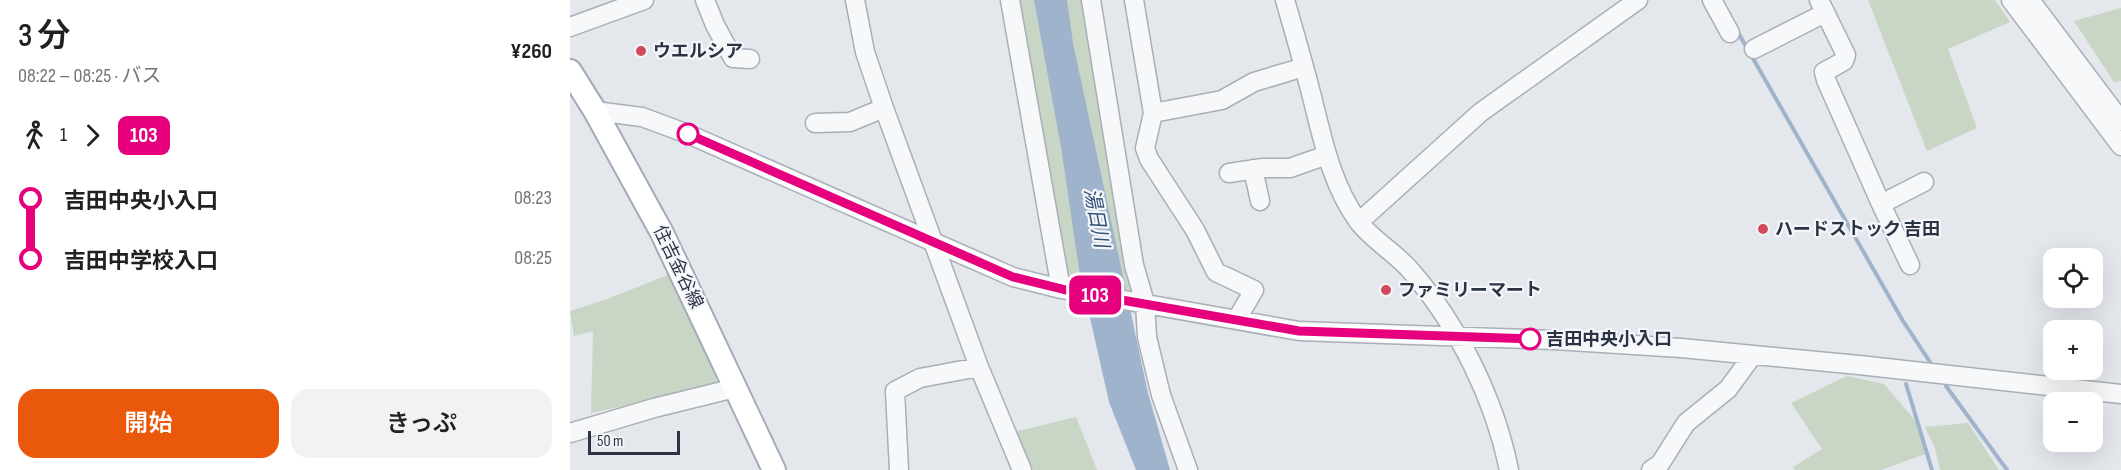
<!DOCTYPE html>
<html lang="ja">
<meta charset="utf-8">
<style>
body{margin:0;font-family:"Sofia Sans Condensed","Noto Sans JP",sans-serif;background:#f2f2f2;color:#202124;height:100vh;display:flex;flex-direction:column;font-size:22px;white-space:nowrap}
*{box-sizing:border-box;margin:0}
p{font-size:20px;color:#757577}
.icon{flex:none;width:33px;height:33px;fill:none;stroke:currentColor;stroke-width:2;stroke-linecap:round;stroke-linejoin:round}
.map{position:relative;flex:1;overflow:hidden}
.panel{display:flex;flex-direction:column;background:#fff;width:570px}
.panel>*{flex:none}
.badge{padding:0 12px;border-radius:9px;font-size:21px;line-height:39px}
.tools{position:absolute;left:1473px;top:248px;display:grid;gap:12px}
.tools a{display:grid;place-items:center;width:60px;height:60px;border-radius:12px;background:#fff;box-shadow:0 6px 24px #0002;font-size:30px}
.scale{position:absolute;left:18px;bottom:15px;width:92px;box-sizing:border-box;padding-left:6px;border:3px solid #2b3445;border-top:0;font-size:16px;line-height:21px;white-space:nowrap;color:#2b3445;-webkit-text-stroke:4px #f4f6f9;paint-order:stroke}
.map>.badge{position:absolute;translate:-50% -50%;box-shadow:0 0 0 3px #fff}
.legs{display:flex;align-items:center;gap:9px;height:66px;padding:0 18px;font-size:20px}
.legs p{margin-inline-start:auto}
.summary{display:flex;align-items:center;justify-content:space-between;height:102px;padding:0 18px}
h1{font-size:33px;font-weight:600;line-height:45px}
.cta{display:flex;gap:12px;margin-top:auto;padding:12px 18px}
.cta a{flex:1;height:69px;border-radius:18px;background:#ea580c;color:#fff;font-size:24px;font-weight:600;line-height:69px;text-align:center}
.cta a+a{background:#f2f2f2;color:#202124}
ul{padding:0 18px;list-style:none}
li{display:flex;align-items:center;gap:21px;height:60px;font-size:22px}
li i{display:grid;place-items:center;width:9px;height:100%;margin:0 8px;background:currentColor}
li i::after{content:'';width:15px;height:15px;margin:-8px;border:4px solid;border-radius:50%;background:#fff}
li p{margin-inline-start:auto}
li:first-child i{background:linear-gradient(#0000 50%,currentColor 0)}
li:last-child i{background:linear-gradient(currentColor 50%,#0000 0)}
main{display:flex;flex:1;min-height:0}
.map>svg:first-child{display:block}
.green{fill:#c9d6c5}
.water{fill:#9fb4cc}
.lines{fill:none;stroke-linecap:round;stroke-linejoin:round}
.stream{stroke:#9fb4cc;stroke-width:4}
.minor-casing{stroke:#a9aeb7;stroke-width:21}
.major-casing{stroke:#a3abb8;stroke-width:26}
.minor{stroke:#f7f8fa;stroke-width:18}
.major{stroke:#fff;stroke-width:22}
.line-1-casing{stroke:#fff;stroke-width:14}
.line-1{stroke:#e6007e;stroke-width:9}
.poi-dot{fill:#d1495b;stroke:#f4f6f9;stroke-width:2}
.stop-1-dot{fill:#fff;stroke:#e6007e;stroke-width:3}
.labels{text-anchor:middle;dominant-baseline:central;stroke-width:4.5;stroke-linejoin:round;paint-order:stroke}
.poi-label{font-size:18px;font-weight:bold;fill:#2b3445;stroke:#f4f6f9;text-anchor:start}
.street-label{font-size:18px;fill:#2b3445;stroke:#f4f6f9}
.stop-label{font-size:18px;font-weight:bold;fill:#2b3445;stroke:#f4f6f9;text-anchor:start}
.water-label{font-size:20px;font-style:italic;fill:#34527a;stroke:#f4f6f9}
</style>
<main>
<section class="panel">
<div class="summary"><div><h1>3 分</h1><p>08:22 – 08:25 · バス</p></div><b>¥260</b></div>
<div class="legs"><svg class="icon" aria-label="walk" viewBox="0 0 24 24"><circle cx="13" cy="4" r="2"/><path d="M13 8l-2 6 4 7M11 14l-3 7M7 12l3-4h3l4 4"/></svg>1<svg class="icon" aria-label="forward" viewBox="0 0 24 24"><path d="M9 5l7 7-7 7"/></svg><b class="badge" style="background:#e6007e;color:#fff">103</b></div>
<ul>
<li><i style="color:#e6007e"></i><b>吉田中央小入口</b><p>08:23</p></li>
<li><i style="color:#e6007e"></i><b>吉田中学校入口</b><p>08:25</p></li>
</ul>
<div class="cta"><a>開始</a><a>きっぷ</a></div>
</section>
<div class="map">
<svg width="1551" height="470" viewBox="0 0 1551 470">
<rect width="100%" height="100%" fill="#e4e7ec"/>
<path class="green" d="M 448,0 L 520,0 L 565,291 L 497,279 Z
M 1298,0 L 1425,0 L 1440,22 L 1378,49 L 1407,128 L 1357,151 Z
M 1551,8 L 1551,81 L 1544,82 L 1504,21 Z
M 103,273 L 149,386 L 21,413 L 23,331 L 4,336 L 0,311 L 37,299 Z
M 1277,376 L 1314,384 L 1349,425 L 1358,453 L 1311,470 L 1225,470 L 1223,467 L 1252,449 L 1221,403 Z
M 506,417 L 527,470 L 463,470 L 444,432 Z
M 1398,423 L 1429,470 L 1370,470 L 1365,448 L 1355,427 Z"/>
<path class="water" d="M 464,0 L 497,0 L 503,43 L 578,393 L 600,470 L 566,470 L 539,402 L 509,269 L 491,147 Z"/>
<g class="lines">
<path class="stream" d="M 1167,31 L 1177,48
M 1181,55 L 1333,321 L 1360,362
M 1336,384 L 1362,470
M 1376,386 L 1437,470"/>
<defs>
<path id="minor" d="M 135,0 L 145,25 L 163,58 L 180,59
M 285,0 L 295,52 L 314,108 L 409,367 L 452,470
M 440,0 L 491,289
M 521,0 L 564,265 L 575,303 L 577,337 L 591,395 L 618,470
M 564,0 L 583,113 L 575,148 L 579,159 L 625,230 L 646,272 L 684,290 L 667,319
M 715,0 C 724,31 733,62 741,93 C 752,136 761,184 788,221 C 802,240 826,253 841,271 C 888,325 925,400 939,470
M 1142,0 L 1160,33
M 1249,0 L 1276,55 L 1274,61 L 1254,72 L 1256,80 L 1311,204 L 1340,265
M 1441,0 L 1551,146
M 1460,0 L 1551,121
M 0,27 L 74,0
M 1184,49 L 1255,13
M 25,111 L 72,117 L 118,134 L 443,277 L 491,289 L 729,331 L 985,340 L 1111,348 L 1289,365 L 1551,394
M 583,113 L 652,100 L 684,82 L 734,67
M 245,123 L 280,122 L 314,108
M 683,169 L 690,201
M 659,173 L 693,168 L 720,168 L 757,155
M 1311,204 L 1354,182
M 789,222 L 911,112 L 1068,0
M 0,433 L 84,408 L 165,388
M 329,470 L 325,391 L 350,378 L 409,367
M 1081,470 L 1090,464 L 1116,423 L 1158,389 L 1183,355"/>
<path id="major" d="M 0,71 L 25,111 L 92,233 L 204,470"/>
</defs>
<use href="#minor" class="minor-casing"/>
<use href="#major" class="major-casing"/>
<use href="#minor" class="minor"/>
<use href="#major" class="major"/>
</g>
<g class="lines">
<defs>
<path id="line-1" d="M 118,134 L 443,277 L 500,291 L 729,331 L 960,339"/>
</defs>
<use href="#line-1" class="line-1-casing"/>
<use href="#line-1" class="line-1"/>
</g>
<g class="poi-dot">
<circle cx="71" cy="51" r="6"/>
<circle cx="1193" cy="229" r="6"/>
<circle cx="816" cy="290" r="6"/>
</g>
<g class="stop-1-dot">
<circle cx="118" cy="134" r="10"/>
<circle cx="960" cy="339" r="10"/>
</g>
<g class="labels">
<g class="poi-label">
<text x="83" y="51">ウエルシア</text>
<text x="1205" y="229">ハードストック 吉田</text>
<text x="828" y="290">ファミリーマート</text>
</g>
<g class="street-label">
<text transform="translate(108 267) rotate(64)">住吉金谷線</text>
</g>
<g class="stop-label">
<text x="976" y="339">吉田中央小入口</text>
</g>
<g class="water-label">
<text transform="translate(526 218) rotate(79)">湯日川</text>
</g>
</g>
</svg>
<div class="tools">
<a><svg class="icon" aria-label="locate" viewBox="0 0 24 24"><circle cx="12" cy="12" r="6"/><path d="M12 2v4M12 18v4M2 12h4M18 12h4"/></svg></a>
<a>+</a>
<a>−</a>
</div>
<div class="scale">50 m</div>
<b class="badge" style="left:525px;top:295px;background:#e6007e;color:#fff">103</b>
</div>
</main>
